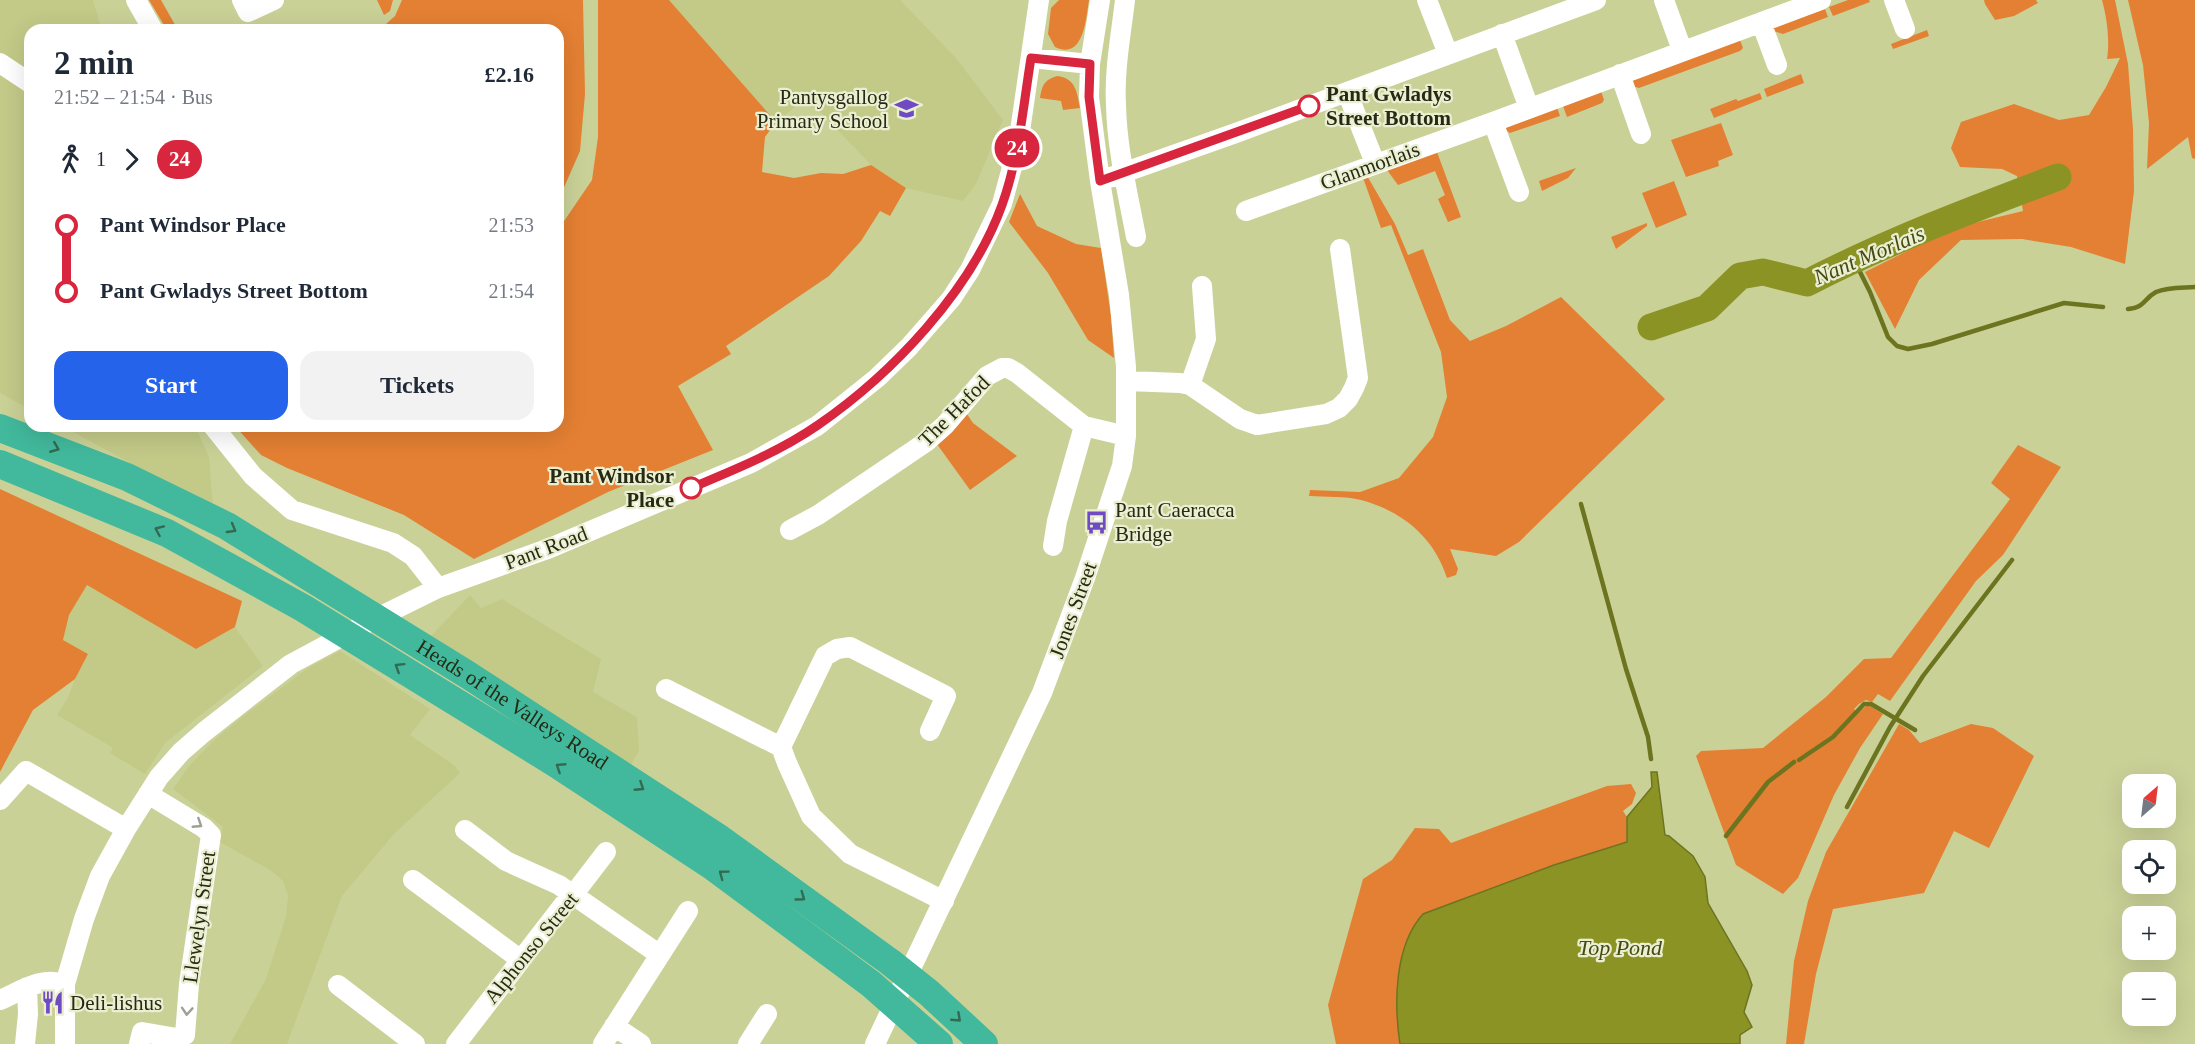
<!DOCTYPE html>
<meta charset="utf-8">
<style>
body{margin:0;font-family:Georgia,serif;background:#f2f2f3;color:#1f2937;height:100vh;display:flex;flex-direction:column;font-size:22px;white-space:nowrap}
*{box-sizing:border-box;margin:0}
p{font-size:20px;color:#747a83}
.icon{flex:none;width:33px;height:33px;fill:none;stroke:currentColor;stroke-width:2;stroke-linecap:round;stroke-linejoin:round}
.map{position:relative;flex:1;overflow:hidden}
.details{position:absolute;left:24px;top:24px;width:540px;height:408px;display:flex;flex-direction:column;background:#fff;border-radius:18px;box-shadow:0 6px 24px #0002}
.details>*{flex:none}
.badge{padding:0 12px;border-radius:20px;font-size:21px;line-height:39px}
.needle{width:39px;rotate:28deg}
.tools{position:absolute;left:2122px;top:774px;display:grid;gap:12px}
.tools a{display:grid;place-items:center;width:54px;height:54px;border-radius:12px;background:#fff;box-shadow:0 6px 24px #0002;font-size:30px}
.map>.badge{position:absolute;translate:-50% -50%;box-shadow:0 0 0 3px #fff}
.legs{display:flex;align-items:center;gap:9px;height:66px;padding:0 30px;font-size:20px}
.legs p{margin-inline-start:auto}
.overview{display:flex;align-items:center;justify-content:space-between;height:102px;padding:0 30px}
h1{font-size:33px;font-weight:600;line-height:45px}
.button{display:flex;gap:12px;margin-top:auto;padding:12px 30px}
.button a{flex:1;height:69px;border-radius:18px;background:#2563eb;color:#fff;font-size:24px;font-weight:600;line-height:69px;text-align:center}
.button a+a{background:#f2f2f3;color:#1f2937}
ul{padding:0 30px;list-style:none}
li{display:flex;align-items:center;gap:21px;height:66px;font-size:22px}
li i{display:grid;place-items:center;width:9px;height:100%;margin:0 8px;background:currentColor}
li i::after{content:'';width:15px;height:15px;margin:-8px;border:4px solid;border-radius:50%;background:#fff}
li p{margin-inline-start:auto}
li:first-child i{background:linear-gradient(#0000 50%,currentColor 0)}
li:last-child i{background:linear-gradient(currentColor 50%,#0000 0)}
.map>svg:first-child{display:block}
.built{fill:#c3ca88}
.green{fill:#e48033}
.water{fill:#8b9325;stroke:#6d7420;stroke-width:1.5}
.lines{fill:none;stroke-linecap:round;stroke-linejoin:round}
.stream{stroke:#6d7420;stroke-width:4.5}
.river{stroke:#8b9325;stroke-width:27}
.minor{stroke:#fff;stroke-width:20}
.highway{stroke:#42b99c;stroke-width:28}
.oneway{stroke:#336a51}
.oneway2{stroke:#9e9f95}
.line-1-casing{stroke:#fff;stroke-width:14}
.line-1{stroke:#d7263d;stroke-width:9}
.stop-1-dot{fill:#fff;stroke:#d7263d;stroke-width:3}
.labels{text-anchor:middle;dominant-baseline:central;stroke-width:4.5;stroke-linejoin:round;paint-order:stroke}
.stop-label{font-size:21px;font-weight:bold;fill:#272a13;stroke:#ebefd2;text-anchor:start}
.poi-label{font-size:21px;fill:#272a13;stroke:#ebefd2;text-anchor:start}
.street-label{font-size:21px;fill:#272a13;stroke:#ebefd2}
.water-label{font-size:22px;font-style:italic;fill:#464a12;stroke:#ebefd2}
</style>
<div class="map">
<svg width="2195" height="1044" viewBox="0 0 2195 1044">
<rect width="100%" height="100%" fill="#cad197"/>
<path class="built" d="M 0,0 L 93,0 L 102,30 L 30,30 L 30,409 L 0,393 Z
M 669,0 L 900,0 L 956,58 L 1003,120 L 976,184 L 963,201 L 906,188 L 871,165 L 807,98 L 776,122 Z
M 62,426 L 195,426 L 209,457 L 213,508 Z
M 87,585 L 196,649 L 235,627 L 263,666 L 165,743 L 145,774 L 110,753 L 113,748 L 57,715 L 68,697 L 75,679 L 88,654 L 63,640 L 69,615 Z
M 470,595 L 481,608 L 502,599 L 601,659 L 593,692 L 637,717 L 639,751 L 628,770 L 428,639 Z
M 340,651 L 430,709 L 410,735 L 454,765 L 460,773 L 394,834 L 342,896 L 287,1044 L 230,1044 L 266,979 L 286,916 L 288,895 L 283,881 L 270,870 L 220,842 L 223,827 L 173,789 L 189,766 L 213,741 L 241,718 L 308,668 Z"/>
<path class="green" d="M 149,0 L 161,0 L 178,30 L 167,30 Z
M 377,0 L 393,0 L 390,11 L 384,15 Z
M 402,0 L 583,0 L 585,94 L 580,151 L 558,201 L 558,30 L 379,30 L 395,16 Z
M 598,0 L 669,0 L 776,122 L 765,137 L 762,172 L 794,178 L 821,173 L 843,174 L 871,165 L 906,188 L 890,216 L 880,211 L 861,241 L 829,276 L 726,346 L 731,354 L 678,386 L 713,450 L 608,492 L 474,559 L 404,515 L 287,468 L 261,455 L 235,426 L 558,426 L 558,230 L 592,180 L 598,137 Z
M 1059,0 L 1089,0 C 1086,18 1084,61 1055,47 L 1048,34 L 1051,8 Z
M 1848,0 L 1869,0 L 1870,2 L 1833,16 L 1829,7 Z
M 1984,0 L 2036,0 L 2038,3 L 2014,16 L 1995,20 L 1985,4 Z
M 2102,0 L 2115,0 L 2128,64 L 2133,129 L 2134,191 L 2125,264 L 2071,247 L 2022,239 L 1961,240 L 1919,280 L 1895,329 L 1865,272 L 1953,228 L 2023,211 L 2017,176 L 2002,169 L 1960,167 L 1951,148 L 1961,122 L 2014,104 L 2059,120 L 2089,115 L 2106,87 L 2120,58 L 2107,59 C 2110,41 2107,18 2102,0 Z
M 2128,0 L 2195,0 L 2195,159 L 2192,158 L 2188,137 L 2147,169 L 2149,123 L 2143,65 Z
M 1825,9 L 1828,17 L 1783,34 L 1773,31 L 1774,27 Z
M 1927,30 L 1929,36 L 1893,49 L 1891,44 Z
M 1740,40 L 1743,48 L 1740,51 L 1639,88 L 1632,86 L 1631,81 Z
M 1801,74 L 1804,83 L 1767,97 L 1764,89 Z
M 1058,76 C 1076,79 1077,92 1080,108 L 1063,110 L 1061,101 L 1040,98 C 1042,85 1045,79 1058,76 Z
M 1601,91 L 1604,100 L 1602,103 L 1567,117 L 1563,106 Z
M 1760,93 L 1762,99 L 1714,118 L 1710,109 L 1736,99 L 1738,101 Z
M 1557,107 L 1560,116 L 1557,117 L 1510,133 L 1504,129 L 1504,127 Z
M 1721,123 L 1733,155 L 1718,161 L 1719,166 L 1686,177 L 1671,140 Z
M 1437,152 L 1461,217 L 1448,222 L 1438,199 L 1445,195 L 1435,171 L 1398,185 L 1387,170 Z
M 1576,168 L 1568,178 L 1542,191 L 1539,181 Z
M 1366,174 L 1395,224 L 1408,255 L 1423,249 L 1450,320 L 1470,341 L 1506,326 L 1561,297 L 1665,399 L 1519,542 L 1496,556 L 1450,549 L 1458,569 L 1456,575 L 1447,578 C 1434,537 1402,511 1361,500 C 1345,496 1326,497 1309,496 L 1310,490 L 1360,492 L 1399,478 L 1433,437 L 1447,397 L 1441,352 L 1391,225 L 1381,228 L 1362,175 Z
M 1674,181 L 1687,215 L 1656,228 L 1642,193 Z
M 1020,194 L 1037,226 L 1076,244 L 1101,248 L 1111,316 L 1114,358 L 1088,340 L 1048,273 L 1009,222 Z
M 1647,223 L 1647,226 L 1616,249 L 1611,237 Z
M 965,411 L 973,423 L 1017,456 L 970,490 L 934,440 Z
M 2018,445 L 2061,467 L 2003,555 L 1976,581 L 1890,701 L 1878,694 L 1872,702 L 1866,700 L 1859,704 L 1854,709 L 1858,713 L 1866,706 L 1870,706 L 1883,714 L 1860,748 L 1834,795 L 1798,878 L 1783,894 L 1736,865 L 1696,756 L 1701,751 L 1763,748 L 1826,697 L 1864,659 L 1891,658 L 2010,499 L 1991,483 Z
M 0,489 L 242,601 L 235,627 L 196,649 L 87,585 L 69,615 L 63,640 L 88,654 L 75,679 L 33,710 L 0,772 Z
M 1899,724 L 1909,730 L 1920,743 L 1971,724 L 1993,728 L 2034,756 L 1989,848 L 1954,831 L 1924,893 L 1833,909 L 1816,974 L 1804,1044 L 1786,1044 L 1794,961 L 1808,901 L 1826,852 Z
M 1631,784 L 1636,793 L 1632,804 L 1623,811 L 1627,817 L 1627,842 L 1554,865 L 1423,914 C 1396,944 1394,1006 1400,1044 L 1336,1044 L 1328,1005 L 1363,879 L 1392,860 L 1415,828 L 1439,829 L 1451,843 L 1607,786 Z"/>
<path class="water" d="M 1651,772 L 1657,772 L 1665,835 L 1669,836 L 1693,856 L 1705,877 L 1708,903 L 1747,971 L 1752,985 L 1744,1012 L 1752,1027 L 1740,1035 L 1740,1044 L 1400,1044 C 1394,1004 1394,946 1423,914 L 1554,865 L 1627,842 L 1627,817 L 1652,787 Z"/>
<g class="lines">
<path class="stream" d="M 1851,260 L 1858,268 L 1870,292 L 1888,337 L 1897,346 L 1908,349 L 1932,344 L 2064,303 L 2103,307
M 2128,309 C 2146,307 2143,299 2156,292 C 2168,287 2182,288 2195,287
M 1581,504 L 1626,669 L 1648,737 L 1651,759
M 1799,760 L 1833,737 L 1864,704 L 1871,704 L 1915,730
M 1847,807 L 1890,727 L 1923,676 L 2012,560
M 1726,836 L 1768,782 L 1794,762"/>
<path class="river" d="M 1651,327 L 1707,308 L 1740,276 L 1763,272 L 1807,283 C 1888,241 1973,209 2058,177"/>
<path class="minor" d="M 136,0 L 153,30
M 242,0 L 248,12 L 274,0
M 1125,0 C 1121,35 1114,70 1116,105 C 1117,150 1128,194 1136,237
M 1427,0 L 1448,54
M 1664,0 L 1682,50
M 1894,0 L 1905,29
M 1761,22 L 1777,65
M 1502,34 L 1529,108
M 1031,58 L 1090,64
M 0,63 L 30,83
M 1620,74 L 1641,134
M 1347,92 L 1375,163
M 1493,122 L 1519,192
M 1100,181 L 1233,134 L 1596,0
M 1246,211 L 1493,122 L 1821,0
M 1127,381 L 1180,383 L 1190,385 L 1240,419 L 1257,425 L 1326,414 L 1339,408 L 1348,399 L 1354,388 L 1358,378 L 1340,249
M 1190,385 L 1206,339 L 1202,286
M 213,426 L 253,476 L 292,510 L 393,543 L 413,556 L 438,588
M 790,530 L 818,515 L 926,442 L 945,425 L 987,376 L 1002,368 L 1008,368 L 1017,373 L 1084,426 L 1126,436
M 1053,546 L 1057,521 L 1084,426
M 666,689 L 781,747
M 930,731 L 946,696 L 850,647 L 837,649 L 825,656 L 781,747 L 787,763 L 811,816 L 850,854 L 944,901
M 0,800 L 26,771 L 126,829
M 465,830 L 506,861 L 559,885 L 660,955
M 413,880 L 521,960
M 338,985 L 415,1044
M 0,1000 C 21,991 41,976 65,984
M 614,1026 L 641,1044
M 25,1044 L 28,1014 L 27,987
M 65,1044 L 65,984 L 84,919 L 100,876 L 126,829 L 159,777 L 181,752 L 204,732 L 291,664 L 373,620 L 438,588 L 550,548 L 751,463 L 817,426 L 877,378 L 909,347 L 951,299 L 970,270 L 1002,204 L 1018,145 L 1039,0
M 139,1044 L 142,1032 L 177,1038 L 185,1035 L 189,984 L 211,835 L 204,828 L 148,794
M 456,1044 L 564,904 L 573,895 L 606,852
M 603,1044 L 688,911
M 748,1044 L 767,1014
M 875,1044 L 1042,693 L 1085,578 L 1122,466 L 1126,436 L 1126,367 L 1119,295 L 1100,181 L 1089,97 L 1090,64 L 1100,0"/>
<g class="highway">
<path id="s1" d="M 0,428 L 127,477 L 227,526 L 468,675 L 719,838 L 890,962 L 929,993 L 984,1044"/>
<path d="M 0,464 L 167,533 L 303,608 L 555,763 L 712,866 L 871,984 L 939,1044"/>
</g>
</g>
<defs><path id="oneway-chevron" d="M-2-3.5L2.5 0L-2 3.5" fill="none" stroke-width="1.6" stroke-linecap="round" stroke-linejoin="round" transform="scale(1.5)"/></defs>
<g class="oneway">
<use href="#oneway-chevron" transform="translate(55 448) rotate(22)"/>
<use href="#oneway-chevron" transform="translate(232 529) rotate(30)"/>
<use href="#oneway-chevron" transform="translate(159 530) rotate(-156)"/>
<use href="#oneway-chevron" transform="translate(399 667) rotate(-148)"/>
<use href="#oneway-chevron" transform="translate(560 767) rotate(-147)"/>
<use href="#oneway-chevron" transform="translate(640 787) rotate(33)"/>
<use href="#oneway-chevron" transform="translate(723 874) rotate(-143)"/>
<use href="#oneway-chevron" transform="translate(801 897) rotate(36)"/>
<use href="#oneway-chevron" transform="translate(957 1018) rotate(43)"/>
</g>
<g class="oneway2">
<use href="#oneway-chevron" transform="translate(198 824) rotate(33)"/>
<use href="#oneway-chevron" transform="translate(187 1011) rotate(94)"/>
</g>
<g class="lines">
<defs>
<path id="line-1" d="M 691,488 C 734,470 779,452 818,425 C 892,374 971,291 1002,205 C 1019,158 1023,107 1031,58 L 1090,64 L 1089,97 L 1100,181 L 1309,106"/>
</defs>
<use href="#line-1" class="line-1-casing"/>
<use href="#line-1" class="line-1"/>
</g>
<defs>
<symbol id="school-bare" viewBox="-9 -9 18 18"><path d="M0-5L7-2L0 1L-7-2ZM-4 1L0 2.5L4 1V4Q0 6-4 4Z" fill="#704ac3" stroke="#ebefd2" stroke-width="2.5" paint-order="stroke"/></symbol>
<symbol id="bus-bare" viewBox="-9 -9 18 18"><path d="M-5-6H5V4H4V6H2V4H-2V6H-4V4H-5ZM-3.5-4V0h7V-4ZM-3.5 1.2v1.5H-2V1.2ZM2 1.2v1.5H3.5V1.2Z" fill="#704ac3" stroke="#ebefd2" stroke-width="2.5" paint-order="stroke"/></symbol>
<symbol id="restaurant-bare" viewBox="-9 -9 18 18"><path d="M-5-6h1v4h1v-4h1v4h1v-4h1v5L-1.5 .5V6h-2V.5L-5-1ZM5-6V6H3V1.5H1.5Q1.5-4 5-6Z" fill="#704ac3" stroke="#ebefd2" stroke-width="2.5" paint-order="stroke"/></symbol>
</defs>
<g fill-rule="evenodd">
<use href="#school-bare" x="890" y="92" width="33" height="33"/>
<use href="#bus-bare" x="1080" y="506" width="33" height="33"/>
<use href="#restaurant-bare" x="36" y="986" width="33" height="33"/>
</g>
<g class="stop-1-dot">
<circle cx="1309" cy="106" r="10"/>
<circle cx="691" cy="488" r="10"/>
</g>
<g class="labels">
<g class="stop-label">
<text x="1326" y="94">Pant Gwladys<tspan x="1326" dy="24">Street Bottom</tspan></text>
<text x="674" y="476" text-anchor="end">Pant Windsor<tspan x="674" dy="24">Place</tspan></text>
</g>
<g class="poi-label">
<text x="888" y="97" text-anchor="end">Pantysgallog<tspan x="888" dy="24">Primary School</tspan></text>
<text x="1115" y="510">Pant Caeracca<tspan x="1115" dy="24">Bridge</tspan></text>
<text x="70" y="1003">Deli-lishus</text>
</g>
<g class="street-label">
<text transform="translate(1370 166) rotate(-20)">Glanmorlais</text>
<text transform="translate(954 411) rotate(-45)">The Hafod</text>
<text transform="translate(546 548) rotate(-21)">Pant Road</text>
<text transform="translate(1073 610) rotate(-70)">Jones Street</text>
<text stroke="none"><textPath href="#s1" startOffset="584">Heads of the Valleys Road</textPath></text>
<text transform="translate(199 917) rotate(-82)">Llewelyn Street</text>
<text transform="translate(531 948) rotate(-51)">Alphonso Street</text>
</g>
<g class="water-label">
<text transform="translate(1869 255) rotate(-23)">Nant Morlais</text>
<text x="1620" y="947">Top Pond</text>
</g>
</g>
</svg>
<div class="tools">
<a><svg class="needle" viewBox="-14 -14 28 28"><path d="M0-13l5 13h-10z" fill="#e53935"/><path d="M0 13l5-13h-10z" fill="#747a83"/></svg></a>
<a><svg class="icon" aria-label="locate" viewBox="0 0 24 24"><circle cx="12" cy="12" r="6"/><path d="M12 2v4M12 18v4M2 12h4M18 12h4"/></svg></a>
<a>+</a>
<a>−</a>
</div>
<b class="badge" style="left:1017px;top:148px;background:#d7263d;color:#fff">24</b>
<section class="details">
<div class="overview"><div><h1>2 min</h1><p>21:52 – 21:54 · Bus</p></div><b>£2.16</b></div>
<div class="legs"><svg class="icon" aria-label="walk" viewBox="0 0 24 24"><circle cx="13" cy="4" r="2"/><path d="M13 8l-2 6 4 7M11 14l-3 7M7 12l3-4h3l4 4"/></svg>1<svg class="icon" aria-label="forward" viewBox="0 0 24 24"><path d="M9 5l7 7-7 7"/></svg><b class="badge" style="background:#d7263d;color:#fff">24</b></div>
<ul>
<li><i style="color:#d7263d"></i><b>Pant Windsor Place</b><p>21:53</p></li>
<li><i style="color:#d7263d"></i><b>Pant Gwladys Street Bottom</b><p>21:54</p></li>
</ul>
<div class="button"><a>Start</a><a>Tickets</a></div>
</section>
</div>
